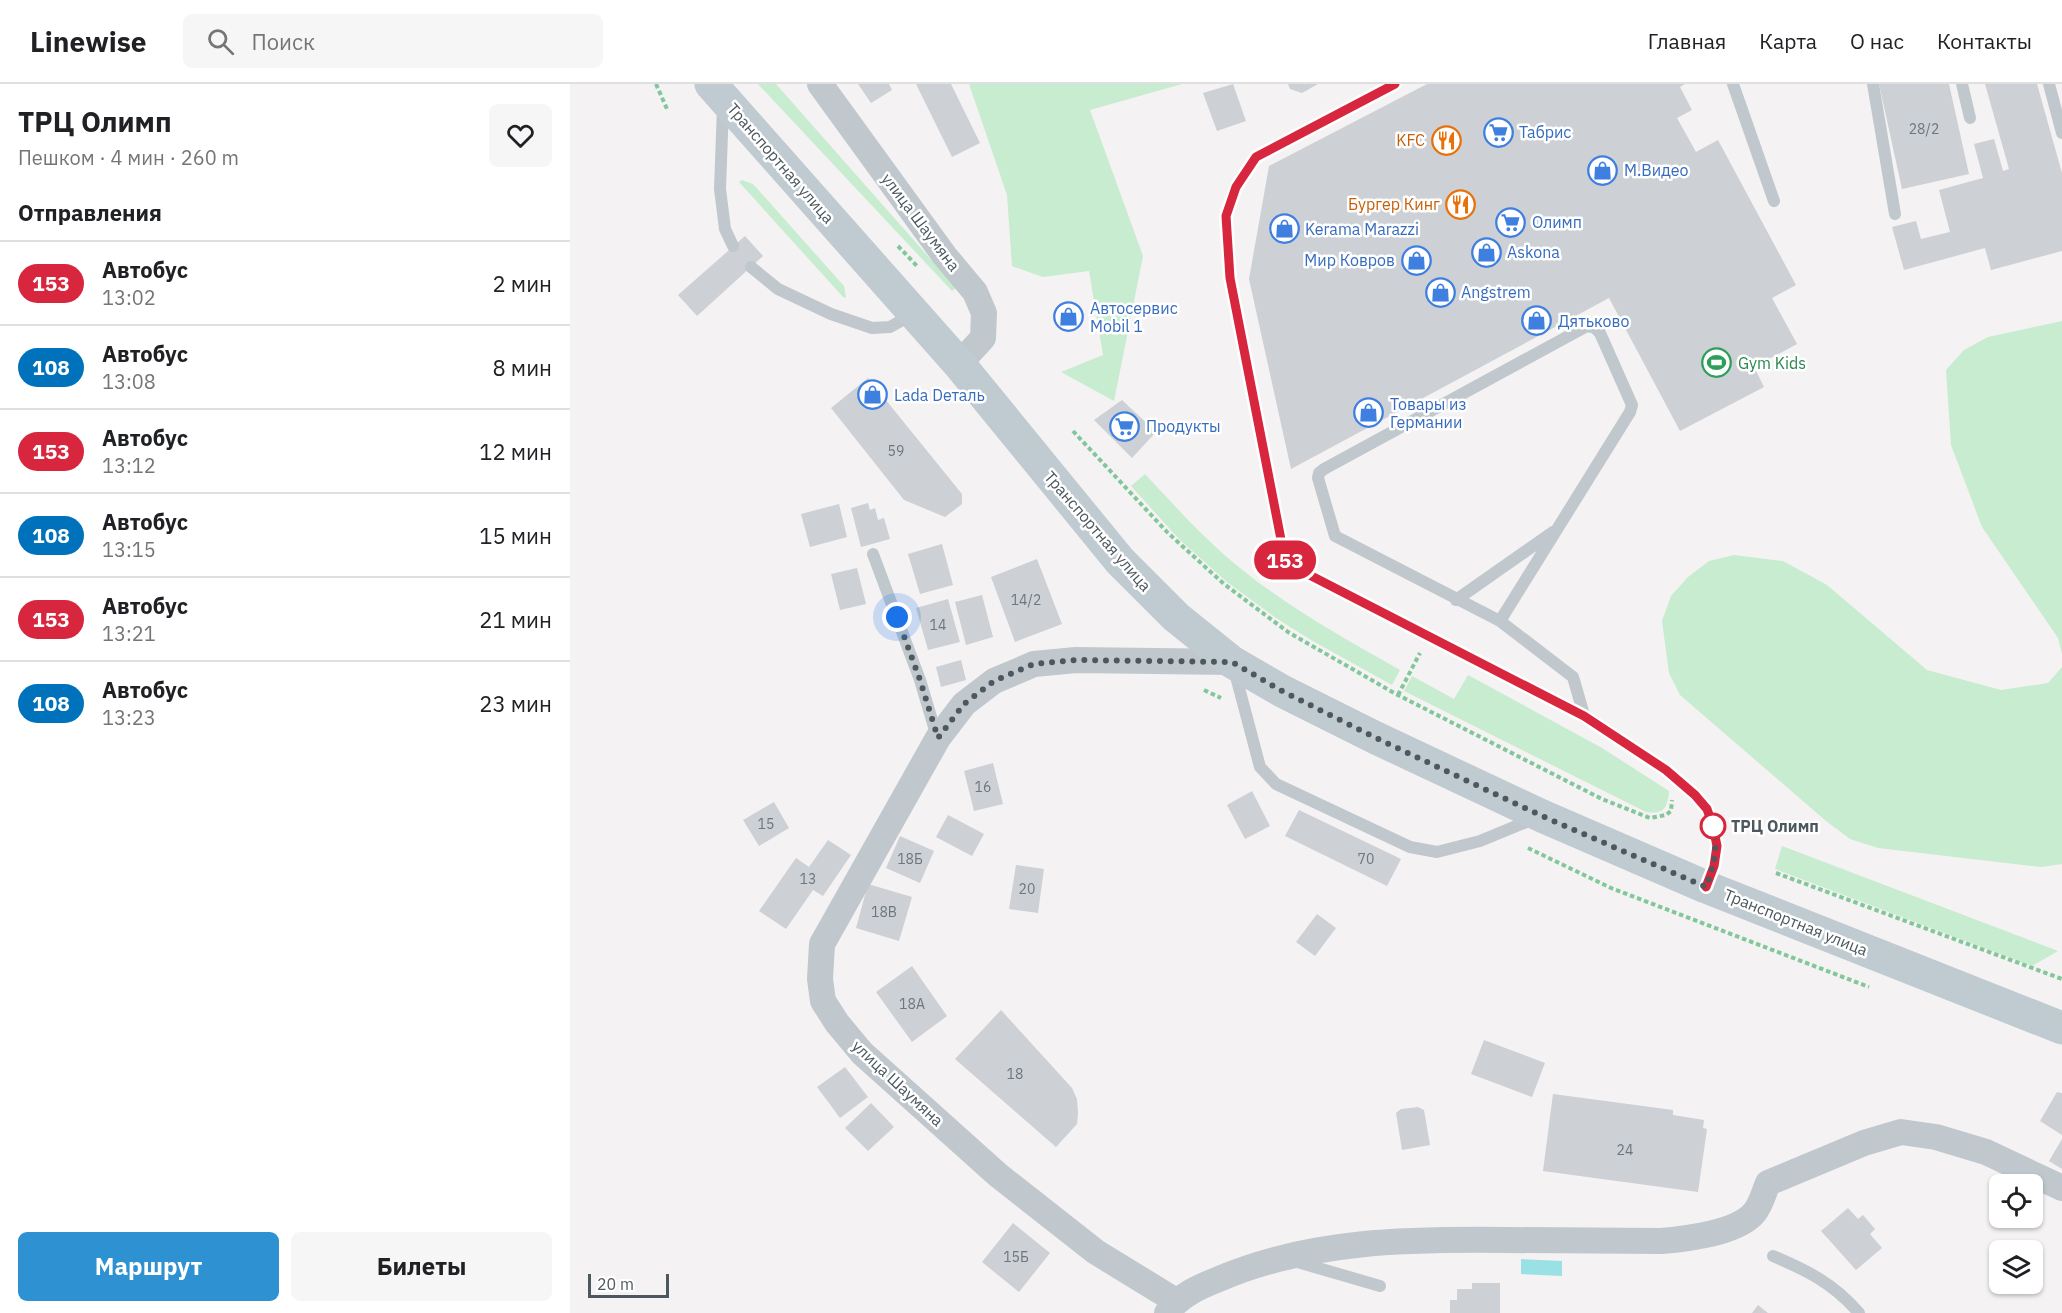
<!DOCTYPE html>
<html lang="ru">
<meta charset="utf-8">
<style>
body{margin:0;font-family:"IBM Plex Sans",sans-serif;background:#f6f6f6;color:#202124;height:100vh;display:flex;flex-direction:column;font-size:22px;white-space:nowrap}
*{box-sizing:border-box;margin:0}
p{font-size:20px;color:#757577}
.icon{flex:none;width:33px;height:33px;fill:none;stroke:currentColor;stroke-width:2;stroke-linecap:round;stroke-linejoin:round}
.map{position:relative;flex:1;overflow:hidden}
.drawer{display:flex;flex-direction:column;background:#fff;width:570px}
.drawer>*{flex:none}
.badge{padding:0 12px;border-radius:20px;font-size:21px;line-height:39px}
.buttons{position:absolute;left:1419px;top:1090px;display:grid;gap:12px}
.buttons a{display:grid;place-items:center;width:54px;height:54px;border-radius:9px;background:#fff;box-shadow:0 2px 4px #0004;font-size:30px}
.scale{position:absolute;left:18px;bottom:15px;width:81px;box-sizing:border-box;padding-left:6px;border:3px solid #4c585e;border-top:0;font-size:16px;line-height:21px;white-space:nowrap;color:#4c585e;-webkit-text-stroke:4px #fff;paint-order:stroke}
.you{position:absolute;width:30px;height:30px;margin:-15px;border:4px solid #fff;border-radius:50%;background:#1a73e8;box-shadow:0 0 0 9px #1a73e833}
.map>.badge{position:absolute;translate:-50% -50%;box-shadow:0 0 0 3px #fff}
h2{padding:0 18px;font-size:22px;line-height:54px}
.round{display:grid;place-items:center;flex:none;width:63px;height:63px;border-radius:9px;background:#f6f6f6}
.headline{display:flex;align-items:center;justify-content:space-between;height:102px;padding:0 18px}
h1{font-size:28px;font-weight:700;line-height:45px}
.primary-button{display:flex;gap:12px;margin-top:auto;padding:12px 18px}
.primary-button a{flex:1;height:69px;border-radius:9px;background:#2e92d2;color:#fff;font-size:24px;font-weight:700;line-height:69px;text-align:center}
.primary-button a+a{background:#f6f6f6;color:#202124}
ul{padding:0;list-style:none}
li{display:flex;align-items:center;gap:18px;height:84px;padding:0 18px;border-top:2px solid #e0e0e0}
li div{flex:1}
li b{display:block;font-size:22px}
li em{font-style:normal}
li .badge{min-width:66px;font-weight:700;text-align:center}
header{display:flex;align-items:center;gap:36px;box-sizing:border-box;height:84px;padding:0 30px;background:#fff;border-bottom:2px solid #e0e0e0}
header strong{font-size:28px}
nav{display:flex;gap:33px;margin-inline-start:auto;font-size:21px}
.search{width:420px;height:54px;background:#f6f6f6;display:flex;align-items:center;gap:15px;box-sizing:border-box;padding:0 21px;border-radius:9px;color:#757577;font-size:22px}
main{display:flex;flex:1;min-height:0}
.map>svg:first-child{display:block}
.green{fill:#c7eccf}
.water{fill:#99e1e4}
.building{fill:#cdd0d4}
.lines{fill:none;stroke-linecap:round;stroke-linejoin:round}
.path{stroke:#82c799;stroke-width:4;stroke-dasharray:4.5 3;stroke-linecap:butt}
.lane{stroke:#c0c8cd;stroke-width:12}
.street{stroke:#c0c8cd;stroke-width:26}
.secondary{stroke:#c0cbd1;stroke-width:33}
.line-casing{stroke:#fff;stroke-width:14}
.line{stroke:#d7263d;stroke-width:9}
.walk{stroke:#4c585e;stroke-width:6;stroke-dasharray:0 10.8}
.stop-dot{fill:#fff;stroke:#d7263d;stroke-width:3}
.labels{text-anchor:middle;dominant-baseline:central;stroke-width:5;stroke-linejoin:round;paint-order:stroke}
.number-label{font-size:14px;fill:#6c767c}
.shop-label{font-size:16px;fill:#366cbe;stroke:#fff;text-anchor:start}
.food-label{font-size:16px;fill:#c56008;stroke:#fff;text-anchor:end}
.street-label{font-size:16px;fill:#4c585e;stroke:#fff}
.leisure-label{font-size:16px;fill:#27864d;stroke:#fff;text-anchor:start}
.stop-label{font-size:16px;font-weight:bold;fill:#4c585e;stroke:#fff;text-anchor:start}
</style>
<header>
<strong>Linewise</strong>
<div class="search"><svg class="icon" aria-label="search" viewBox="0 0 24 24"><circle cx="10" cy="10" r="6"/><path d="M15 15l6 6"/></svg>Поиск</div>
<nav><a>Главная</a><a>Карта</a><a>О нас</a><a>Контакты</a></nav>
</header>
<main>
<section class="drawer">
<div class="headline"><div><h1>ТРЦ Олимп</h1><p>Пешком · 4 мин · 260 m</p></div><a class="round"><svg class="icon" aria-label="heart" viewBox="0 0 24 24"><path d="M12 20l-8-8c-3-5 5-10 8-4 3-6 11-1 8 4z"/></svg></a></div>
<h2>Отправления</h2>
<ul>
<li><span class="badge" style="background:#d7263d;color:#fff">153</span><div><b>Автобус</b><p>13:02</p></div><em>2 мин</em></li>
<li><span class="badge" style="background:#0072bc;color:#fff">108</span><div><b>Автобус</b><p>13:08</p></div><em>8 мин</em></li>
<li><span class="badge" style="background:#d7263d;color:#fff">153</span><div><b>Автобус</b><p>13:12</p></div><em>12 мин</em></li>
<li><span class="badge" style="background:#0072bc;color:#fff">108</span><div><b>Автобус</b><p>13:15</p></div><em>15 мин</em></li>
<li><span class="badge" style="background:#d7263d;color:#fff">153</span><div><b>Автобус</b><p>13:21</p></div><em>21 мин</em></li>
<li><span class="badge" style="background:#0072bc;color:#fff">108</span><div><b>Автобус</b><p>13:23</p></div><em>23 мин</em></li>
</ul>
<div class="primary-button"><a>Маршрут</a><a>Билеты</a></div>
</section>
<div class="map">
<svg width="1492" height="1229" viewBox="0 0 1492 1229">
<rect width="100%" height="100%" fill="#f4f2f3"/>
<path class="green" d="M 188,0 L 206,0 L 386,204 L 382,207 Z
M 399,0 L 612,0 L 520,26 L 573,172 L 544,317 L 491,288 L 533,271 L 519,187 L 473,193 L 442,182 L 437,111 Z
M 172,96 L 183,100 L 274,202 L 276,213 L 274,214 L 169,98 Z
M 1492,237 L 1492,570 L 1488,554 L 1412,443 L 1381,361 L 1376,286 L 1394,266 L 1418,253 Z
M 575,390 C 605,422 635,456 670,484 C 719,524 775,555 830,586 L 822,601 L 741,556 L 706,534 L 657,498 L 610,456 L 561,402 Z
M 1164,471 L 1213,477 L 1257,501 L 1357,586 L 1431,606 L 1478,599 L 1492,583 L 1492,780 L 1471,783 L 1308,764 L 1280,755 L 1256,737 L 1110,611 L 1099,589 L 1092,537 L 1101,512 L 1118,493 L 1139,477 Z
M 898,591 L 1032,664 L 1099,707 C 1098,723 1094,731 1076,728 L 834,607 L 842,592 L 884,615 Z
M 1212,762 L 1488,867 L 1462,882 L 1205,785 Z"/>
<path class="water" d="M 951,1175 L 992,1177 L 992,1192 L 951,1190 Z"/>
<path class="building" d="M 288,0 L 319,0 L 322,6 L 301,19 Z
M 346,0 L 381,0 L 410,59 L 382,73 Z
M 663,0 L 676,37 L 647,47 L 633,9 Z
M 718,0 L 748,0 L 732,9 L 720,5 Z
M 857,0 L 1115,0 L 1110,3 L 1122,26 L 1107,34 L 1126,68 L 1148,56 L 1226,201 L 1202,214 L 1227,260 L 1184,283 L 1194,303 L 1110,347 L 1039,214 L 721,385 L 679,195 L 699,82 Z
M 1309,0 L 1379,0 L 1399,90 L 1332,105 Z
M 1415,0 L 1467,0 L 1492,89 L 1492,167 L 1421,186 L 1415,164 L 1334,186 L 1322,143 L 1346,137 L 1351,155 L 1380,148 L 1369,106 L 1413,94 L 1404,60 L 1424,55 L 1433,87 L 1439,85 Z
M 175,152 L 193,172 L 127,232 L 108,211 Z
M 298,294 L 392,410 L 392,420 L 375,433 L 334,416 L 261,324 Z
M 552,316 L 586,348 L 562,374 L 524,336 Z
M 298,419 L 300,426 L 305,424 L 308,436 L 314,434 L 320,455 L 291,463 L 281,424 Z
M 269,420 L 277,453 L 240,463 L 231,430 Z
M 372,460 L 383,501 L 350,510 L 338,470 Z
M 467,475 L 492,540 L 445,558 L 421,493 Z
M 287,484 L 296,520 L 270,526 L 261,490 Z
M 412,511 L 423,553 L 396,561 L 385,518 Z
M 378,515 L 390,558 L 358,566 L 346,524 Z
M 391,576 L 396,596 L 371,603 L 366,583 Z
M 423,679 L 433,720 L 404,727 L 394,687 Z
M 682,707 L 700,742 L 675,755 L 657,721 Z
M 204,718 L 219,744 L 189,762 L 173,736 Z
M 729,726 L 831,775 L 817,802 L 715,752 Z
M 378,731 L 414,750 L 402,772 L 366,753 Z
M 330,752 L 364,767 L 350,799 L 316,784 Z
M 258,756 L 281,771 L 253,812 L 243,806 L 216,845 L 189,827 L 226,774 L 239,783 Z
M 446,781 L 474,785 L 468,829 L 439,825 Z
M 298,800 L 342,813 L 329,857 L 286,844 Z
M 747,830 L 766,844 L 745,872 L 726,858 Z
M 342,882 L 377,932 L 342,958 L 306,908 Z
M 431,926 L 502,1004 L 507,1015 L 508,1029 L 507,1040 L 486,1063 L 385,975 Z
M 914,956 L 975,979 L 962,1013 L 901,990 Z
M 275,983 L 298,1013 L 270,1034 L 247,1003 Z
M 1487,1008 L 1492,1009 L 1492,1051 L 1470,1037 Z
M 983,1010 L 1103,1026 L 1103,1031 L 1134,1036 L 1133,1044 L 1137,1045 L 1128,1108 L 973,1087 Z
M 301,1019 L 324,1043 L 298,1067 L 275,1044 Z
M 848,1023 L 854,1026 L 860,1061 L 832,1066 L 826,1029 L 831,1025 Z
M 1492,1055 L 1492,1085 L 1479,1077 Z
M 1278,1124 L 1288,1135 L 1293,1131 L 1305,1145 L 1300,1150 L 1312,1164 L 1286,1186 L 1251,1147 Z
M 443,1139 L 480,1169 L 449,1208 L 412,1178 Z
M 902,1199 L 930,1199 L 930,1229 L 880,1229 L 880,1216 L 887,1216 L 887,1205 L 902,1205 Z
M 1188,1221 L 1198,1229 L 1182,1229 Z"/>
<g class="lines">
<path class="path" d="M 86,0 L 97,25
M 328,162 L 348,183
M 503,347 L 598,449 L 654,500 L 718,548 L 824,609 L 1032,715 L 1080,734 L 1096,731 L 1101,727 L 1102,716
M 634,606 L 651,614
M 828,611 L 850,569
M 958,764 L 1041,804 L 1299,903
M 1206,789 L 1492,895"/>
<path class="lane" d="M 825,0 L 686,73 L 665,103 L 656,132 L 660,194 L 715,476 L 721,482 L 1014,631 L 1096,686 L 1125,711 L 1137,725 L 1143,742 L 1147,762 L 1144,781 L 1136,802
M 1163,0 L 1204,117
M 1303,0 L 1325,130
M 1392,0 L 1400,34
M 1479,0 L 1492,49
M 153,22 L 150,105 L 155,145 L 163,162
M 181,183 L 208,205 L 261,230 L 302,244 L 320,243 L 343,230
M 303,470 L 350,596 L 367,653
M 886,516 L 983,448
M 930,537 L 1060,328 L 1062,321 L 1030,249 L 1025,244 L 1017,242 L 754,385 L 749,389 L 748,394 L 765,452 L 930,537 L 1003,593 L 1014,631
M 664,585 L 690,683 L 706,700 L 840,763 L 867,768 L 910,757 L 966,734
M 1203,1172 C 1238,1187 1263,1199 1289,1229
M 724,1177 L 810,1202"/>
<path class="street" d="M 250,0 L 374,171 L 405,208 L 414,229 L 413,254 L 389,280
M 606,1217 L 526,1168 L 428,1091 L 292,969 L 267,939 L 253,917 L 250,895 L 252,860 L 368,654 L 394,620 L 424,597 L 464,580 L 506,576 L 662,578
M 597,1229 C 610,1211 629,1203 649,1195 C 740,1156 839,1155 936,1156 C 988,1156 1040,1157 1091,1157 C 1116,1155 1167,1149 1184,1129 C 1191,1121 1194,1108 1198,1099 L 1294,1059 L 1331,1048 L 1366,1053 L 1416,1068 L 1492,1104"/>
<path class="secondary" d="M 141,0 L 389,280 L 550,477 L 606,533 L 662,578 L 712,607 L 806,654 L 972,732 L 1136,803 L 1492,944"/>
</g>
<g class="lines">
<defs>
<path id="line" d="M 825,0 L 686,73 L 666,103 L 656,132 L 660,194 L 715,476 L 722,482 L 1014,632 L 1096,686 L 1125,711 L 1137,725 L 1143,742 L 1147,762 L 1144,782 L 1136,803"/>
</defs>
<use href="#line" class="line-casing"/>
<use href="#line" class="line"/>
<path class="walk" d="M 327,533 L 350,596 L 368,654 L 394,620 L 424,597 L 464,580 L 506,576 L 662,578 L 712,607 L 806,654 L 972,732 L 1136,803 C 1144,782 1148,763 1143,742"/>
</g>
<defs>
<symbol id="supermarket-ring" viewBox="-11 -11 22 22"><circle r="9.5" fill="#fff" stroke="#3f7fe0" stroke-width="1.5"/><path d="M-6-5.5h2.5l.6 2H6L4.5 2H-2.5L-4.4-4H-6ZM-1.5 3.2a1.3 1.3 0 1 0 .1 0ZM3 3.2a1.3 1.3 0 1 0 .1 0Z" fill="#3f7fe0"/></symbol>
<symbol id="restaurant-ring" viewBox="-11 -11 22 22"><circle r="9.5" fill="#fff" stroke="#e8710a" stroke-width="1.5"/><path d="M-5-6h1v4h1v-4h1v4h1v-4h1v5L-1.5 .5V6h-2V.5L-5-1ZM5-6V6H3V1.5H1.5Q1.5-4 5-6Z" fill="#e8710a"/></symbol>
<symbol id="shop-ring" viewBox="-11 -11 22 22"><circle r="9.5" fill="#fff" stroke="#3f7fe0" stroke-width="1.5"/><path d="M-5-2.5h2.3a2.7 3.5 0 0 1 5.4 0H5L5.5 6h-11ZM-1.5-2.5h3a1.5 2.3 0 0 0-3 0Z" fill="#3f7fe0"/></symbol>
<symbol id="stadium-ring" viewBox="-11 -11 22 22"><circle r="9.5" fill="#fff" stroke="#2e9e5b" stroke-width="1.5"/><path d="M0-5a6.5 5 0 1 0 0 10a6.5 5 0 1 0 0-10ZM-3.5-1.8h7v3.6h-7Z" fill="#2e9e5b"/></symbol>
</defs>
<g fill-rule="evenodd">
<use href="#supermarket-ring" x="912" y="32" width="33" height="33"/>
<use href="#restaurant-ring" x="860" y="40" width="33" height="33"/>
<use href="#shop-ring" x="1016" y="70" width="33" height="33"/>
<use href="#restaurant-ring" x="874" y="104" width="33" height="33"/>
<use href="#supermarket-ring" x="924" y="122" width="33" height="33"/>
<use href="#shop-ring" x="698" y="128" width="33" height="33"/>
<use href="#shop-ring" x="900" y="152" width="33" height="33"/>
<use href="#shop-ring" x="830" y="160" width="33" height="33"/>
<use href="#shop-ring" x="854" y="192" width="33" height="33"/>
<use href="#shop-ring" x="482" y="216" width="33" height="33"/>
<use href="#shop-ring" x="950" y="220" width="33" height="33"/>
<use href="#stadium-ring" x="1130" y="262" width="33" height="33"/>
<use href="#shop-ring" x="286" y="294" width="33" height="33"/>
<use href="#shop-ring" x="782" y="312" width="33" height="33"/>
<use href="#supermarket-ring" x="538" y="326" width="33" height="33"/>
</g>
<circle class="stop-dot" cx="1143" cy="742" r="12"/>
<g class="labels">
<g class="number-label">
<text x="1354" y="45">28/2</text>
<text x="326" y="367">59</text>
<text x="456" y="516">14/2</text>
<text x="368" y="541">14</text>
<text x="413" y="703">16</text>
<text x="196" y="740">15</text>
<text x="340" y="775">18Б</text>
<text x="796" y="775">70</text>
<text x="238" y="795">13</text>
<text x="457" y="805">20</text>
<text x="314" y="828">18В</text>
<text x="342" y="920">18А</text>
<text x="445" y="990">18</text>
<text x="1055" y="1066">24</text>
<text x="446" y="1173">15Б</text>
</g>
<g class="shop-label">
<text x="949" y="48">Табрис</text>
<text x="1054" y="86">М.Видео</text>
<text x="962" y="138">Олимп</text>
<text x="735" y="145">Kerama Marazzi</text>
<text x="937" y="168">Askona</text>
<text x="825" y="176" text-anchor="end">Мир Ковров</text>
<text x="891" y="208">Angstrem</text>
<text x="520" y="224">Автосервис<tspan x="520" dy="18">Mobil 1</tspan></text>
<text x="988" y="237">Дятьково</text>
<text x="324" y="311">Lada Dеталь</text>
<text x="820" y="320">Товары из<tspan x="820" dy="18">Германии</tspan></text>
<text x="576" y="342">Продукты</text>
</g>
<g class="food-label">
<text x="855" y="56">KFC</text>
<text x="870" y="120">Бургер Кинг</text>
</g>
<g class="street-label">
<text transform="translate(211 79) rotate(49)">Транспортная улица</text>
<text transform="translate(351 138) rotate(53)">улица Шаумяна</text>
<text transform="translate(528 447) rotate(49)">Транспортная улица</text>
<text transform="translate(1226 838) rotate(22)">Транспортная улица</text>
<text transform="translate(328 999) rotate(43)">улица Шаумяна</text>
</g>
<g class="leisure-label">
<text x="1168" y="279">Gym Kids</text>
</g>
<g class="stop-label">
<text x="1161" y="742">ТРЦ Олимп</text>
</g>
</g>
</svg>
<div class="buttons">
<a><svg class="icon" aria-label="locate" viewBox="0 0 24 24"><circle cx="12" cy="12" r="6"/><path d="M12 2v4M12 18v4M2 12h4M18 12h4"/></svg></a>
<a><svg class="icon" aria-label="layers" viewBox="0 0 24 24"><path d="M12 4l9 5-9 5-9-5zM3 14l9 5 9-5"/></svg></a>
</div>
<div class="scale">20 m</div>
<div class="you" style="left:327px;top:533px"></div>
<b class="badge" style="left:715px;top:476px;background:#d7263d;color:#fff">153</b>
</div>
</main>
